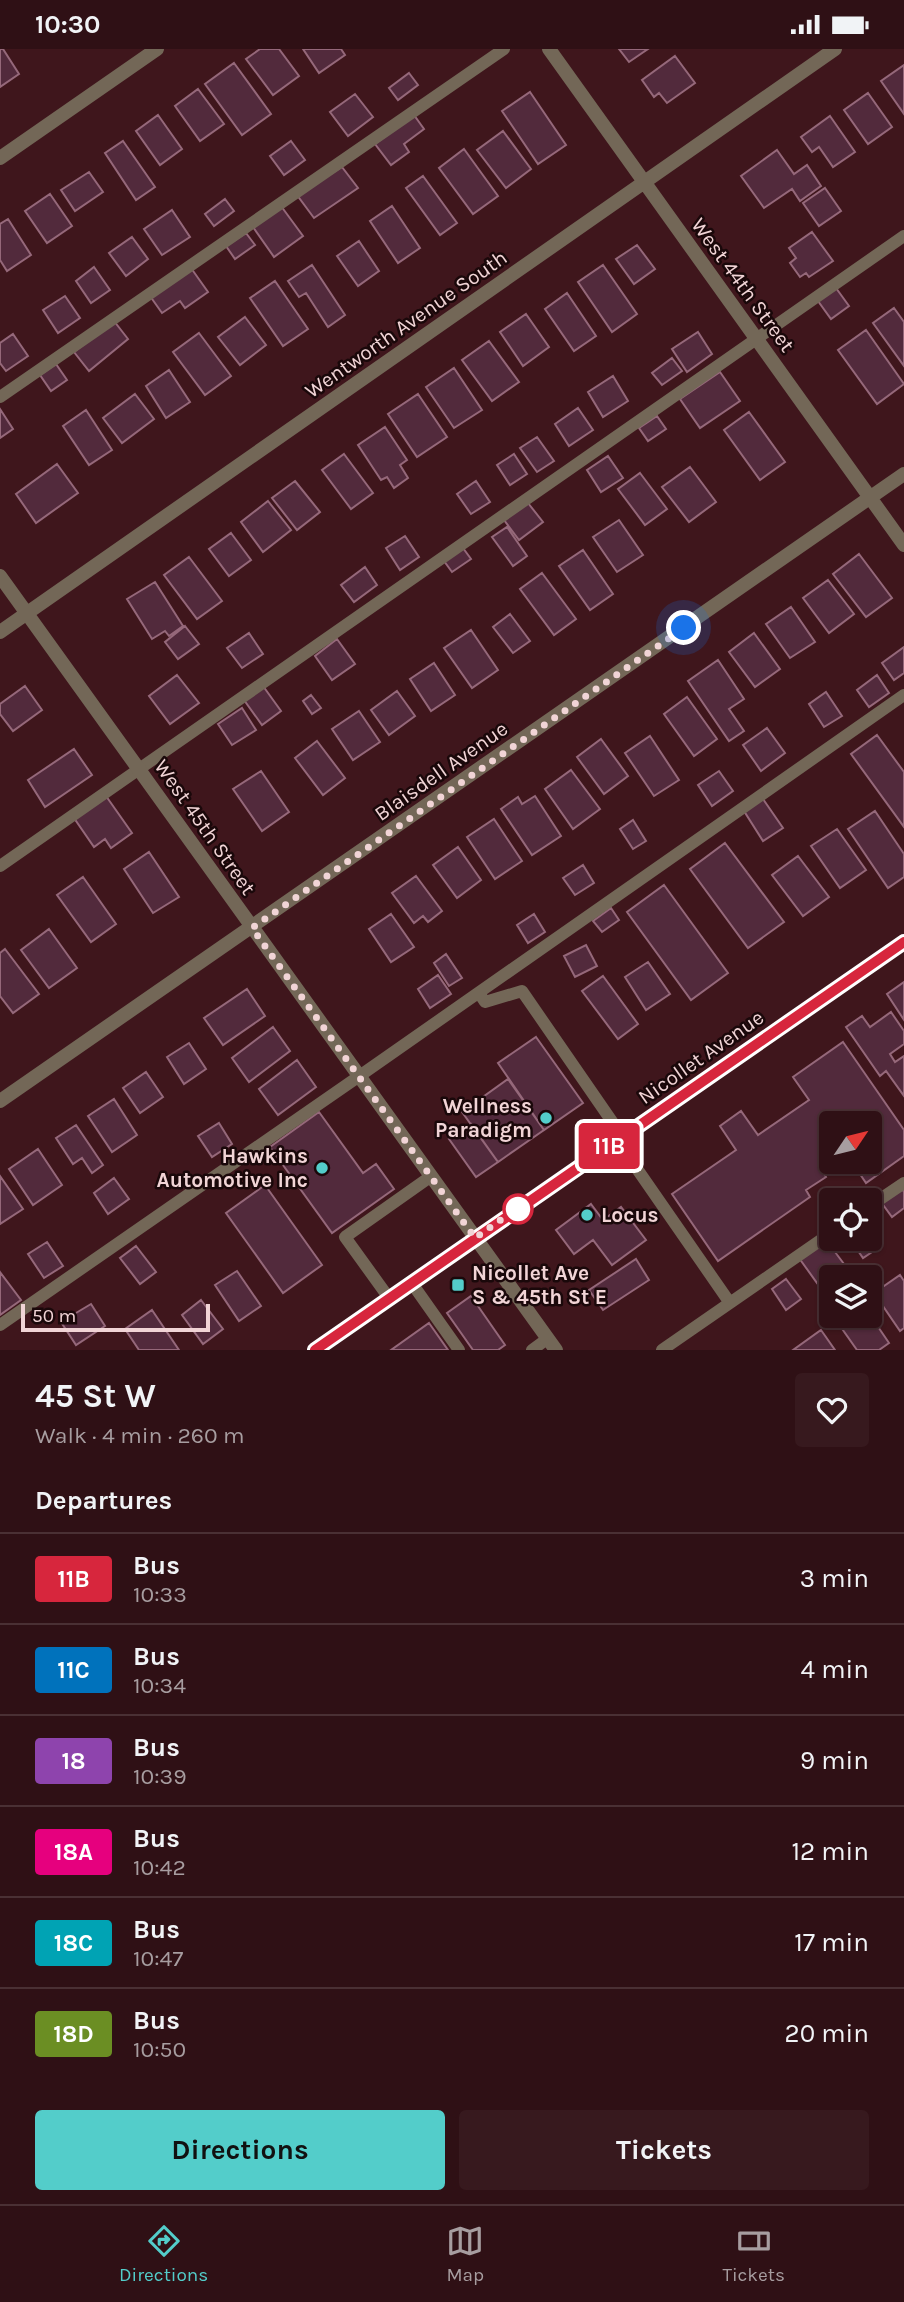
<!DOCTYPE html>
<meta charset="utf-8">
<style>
body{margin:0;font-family:Karla,sans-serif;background:#37191e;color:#f1f3f6;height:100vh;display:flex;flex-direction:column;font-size:26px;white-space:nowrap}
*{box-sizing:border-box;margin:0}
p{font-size:23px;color:#a79da0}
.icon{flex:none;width:38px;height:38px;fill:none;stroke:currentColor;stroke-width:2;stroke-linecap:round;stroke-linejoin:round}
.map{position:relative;height:1301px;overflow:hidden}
.drawer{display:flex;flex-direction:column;background:#2f1015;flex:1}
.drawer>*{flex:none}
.badge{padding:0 14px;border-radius:5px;font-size:24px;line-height:46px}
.needle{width:46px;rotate:55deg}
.fabs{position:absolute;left:819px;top:1062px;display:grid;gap:14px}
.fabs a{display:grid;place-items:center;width:63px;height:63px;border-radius:7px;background:#2f1015;box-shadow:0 2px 5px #0004,0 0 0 2px #4a3034;font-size:35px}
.scale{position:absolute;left:21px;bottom:18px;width:189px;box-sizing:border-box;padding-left:7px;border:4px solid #f1d4d6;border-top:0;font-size:19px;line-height:24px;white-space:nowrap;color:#f1d4d6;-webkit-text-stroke:5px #1a080a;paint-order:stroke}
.you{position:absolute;width:35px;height:35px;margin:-18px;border:5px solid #fff;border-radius:50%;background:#1a73e8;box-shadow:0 0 0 10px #1a73e833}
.map>.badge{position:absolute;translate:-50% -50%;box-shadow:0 0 0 4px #fff}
h2{padding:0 35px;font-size:26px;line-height:63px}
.round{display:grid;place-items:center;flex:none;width:74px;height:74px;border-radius:7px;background:#37191e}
.head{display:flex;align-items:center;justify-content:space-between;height:119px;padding:0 35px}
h1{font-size:33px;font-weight:700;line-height:52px}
.cta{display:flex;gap:14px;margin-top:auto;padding:14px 35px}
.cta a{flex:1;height:80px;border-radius:7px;background:#53cdca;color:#111;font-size:28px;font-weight:700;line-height:80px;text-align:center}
.cta a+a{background:#37191e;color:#f1f3f6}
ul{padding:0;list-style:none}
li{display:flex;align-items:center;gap:21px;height:91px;padding:0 35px;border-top:2px solid #4a3034}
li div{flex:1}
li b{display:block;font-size:26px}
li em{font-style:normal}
li .badge{min-width:77px;font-weight:700;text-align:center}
.status{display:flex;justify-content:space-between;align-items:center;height:49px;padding:0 35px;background:#2f1015;direction:ltr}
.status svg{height:19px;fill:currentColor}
.dock{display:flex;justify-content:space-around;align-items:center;height:98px;border-top:2px solid #4a3034;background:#2f1015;font-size:19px;color:#a79da0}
.dock a{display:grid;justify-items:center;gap:4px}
.dock .on{color:#53cdca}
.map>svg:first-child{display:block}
.building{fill:#522a3c;stroke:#95687a;stroke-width:2}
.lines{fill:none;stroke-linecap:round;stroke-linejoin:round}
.lane{stroke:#736757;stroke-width:12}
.street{stroke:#736757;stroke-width:14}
.secondary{stroke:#9f8b72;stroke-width:14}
.line-casing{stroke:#fff;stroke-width:16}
.line{stroke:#d7263d;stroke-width:10}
.walk{stroke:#f1d4d6;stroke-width:7;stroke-dasharray:0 12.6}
.poi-dot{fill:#53cdca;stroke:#1a080a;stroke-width:2.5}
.stop-dot{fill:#fff;stroke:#d7263d;stroke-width:3.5}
.labels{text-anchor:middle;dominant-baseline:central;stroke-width:5;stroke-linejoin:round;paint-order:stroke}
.street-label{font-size:21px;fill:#f1d4d6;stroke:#1a080a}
.poi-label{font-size:21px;font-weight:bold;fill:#f1d4d6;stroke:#1a080a;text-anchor:end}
</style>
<div class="status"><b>10:30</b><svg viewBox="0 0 49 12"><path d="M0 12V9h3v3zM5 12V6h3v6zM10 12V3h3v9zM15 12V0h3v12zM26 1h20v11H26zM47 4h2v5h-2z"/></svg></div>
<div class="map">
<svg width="904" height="1301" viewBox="0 0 904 1301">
<rect width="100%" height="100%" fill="#3f161c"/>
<path class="building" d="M 0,0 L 3,0 L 19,25 L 0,38 Z
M 260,0 L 279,0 L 299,27 L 273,46 L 246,10 Z
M 303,0 L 341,0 L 345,6 L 319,24 Z
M 619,0 L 648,0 L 629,13 Z
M 675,7 L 695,34 L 667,54 L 659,44 L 654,48 L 642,31 Z
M 234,14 L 271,65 L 242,86 L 205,35 Z
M 904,16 L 904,65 L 881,32 Z
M 409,24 L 418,36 L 398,51 L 389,39 Z
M 198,40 L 224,75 L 200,92 L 175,57 Z
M 530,43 L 566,96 L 538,115 L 502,62 Z
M 868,44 L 892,78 L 868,95 L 844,61 Z
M 355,45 L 373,68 L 348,87 L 330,63 Z
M 158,66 L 182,100 L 160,116 L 136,82 Z
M 414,66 L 424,80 L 404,95 L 409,103 L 391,116 L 375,95 Z
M 830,67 L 855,103 L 833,118 L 819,98 L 812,103 L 801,88 Z
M 503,82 L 531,120 L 506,139 L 477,101 Z
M 123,92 L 155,138 L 136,151 L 105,104 Z
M 291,92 L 305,111 L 284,126 L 270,107 Z
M 464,100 L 498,147 L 473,165 L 439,119 Z
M 777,101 L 794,125 L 807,116 L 821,137 L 800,152 L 792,140 L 764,159 L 741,127 Z
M 342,118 L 358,139 L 314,169 L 297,146 Z
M 89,123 L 103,143 L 75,162 L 61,141 Z
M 423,127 L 457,174 L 440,186 L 406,139 Z
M 825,139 L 841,162 L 819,177 L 803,154 Z
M 50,145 L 72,177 L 47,194 L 25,162 Z
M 225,150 L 234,162 L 214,177 L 205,165 Z
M 281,157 L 303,187 L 274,208 L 253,178 Z
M 392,157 L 420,199 L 398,214 L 370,172 Z
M 172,161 L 190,188 L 162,206 L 144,180 Z
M 8,170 L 31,206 L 7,222 L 0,211 L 0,175 Z
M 812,183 L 833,212 L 809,228 L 806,224 L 800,228 L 790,214 L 796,209 L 789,199 Z
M 246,184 L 255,196 L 235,210 L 226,197 Z
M 132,188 L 148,210 L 126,227 L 109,204 Z
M 359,192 L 379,222 L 358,237 L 337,207 Z
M 637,196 L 655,220 L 634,235 L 616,210 Z
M 312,216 L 345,266 L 328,278 L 306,244 L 299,248 L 288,232 Z
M 603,216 L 637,265 L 612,283 L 578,233 Z
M 94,218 L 110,241 L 91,254 L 76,232 Z
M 191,219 L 208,243 L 185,259 L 180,252 L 162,264 L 150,247 Z
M 275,232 L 308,280 L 283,297 L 250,249 Z
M 836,239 L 849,257 L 831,270 L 818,252 Z
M 567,244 L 596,287 L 574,302 L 545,260 Z
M 65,247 L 80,269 L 58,284 L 43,261 Z
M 894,259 L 904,273 L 904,317 L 873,274 Z
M 526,265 L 549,298 L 523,317 L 500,283 Z
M 245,268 L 266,296 L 240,316 L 218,288 Z
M 114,272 L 128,290 L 89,322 L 74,303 Z
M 866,281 L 904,335 L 877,355 L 838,301 Z
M 698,283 L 712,305 L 687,323 L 672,300 Z
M 199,284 L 231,327 L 205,346 L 173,303 Z
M 13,285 L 28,307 L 6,322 L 0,314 L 0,294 Z
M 489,292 L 519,333 L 492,352 L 462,311 Z
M 672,309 L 682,322 L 662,336 L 652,324 Z
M 56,315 L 67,331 L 51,342 L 40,326 Z
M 454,319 L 482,361 L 454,379 L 426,338 Z
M 169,321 L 190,353 L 166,369 L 146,337 Z
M 720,323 L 740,352 L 700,379 L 680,350 Z
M 613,327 L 628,352 L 603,368 L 588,343 Z
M 135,345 L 154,370 L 122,394 L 103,369 Z
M 418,345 L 447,388 L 417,408 L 388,365 Z
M 578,359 L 593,381 L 569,397 L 555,375 Z
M 0,360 L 13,380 L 0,389 Z
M 86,361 L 112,401 L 89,416 L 63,377 Z
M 749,363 L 785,413 L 760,431 L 724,381 Z
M 657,367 L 666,380 L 648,392 L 639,379 Z
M 385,378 L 407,411 L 400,416 L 408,429 L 394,439 L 387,428 L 381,431 L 358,396 Z
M 537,388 L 554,412 L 537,423 L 520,399 Z
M 344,405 L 373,444 L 351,460 L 322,421 Z
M 514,405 L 527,425 L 510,436 L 497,416 Z
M 608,407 L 623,429 L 601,443 L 587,421 Z
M 57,415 L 78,444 L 36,474 L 16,445 Z
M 690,418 L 716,453 L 689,473 L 662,438 Z
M 640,424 L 667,460 L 645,476 L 618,440 Z
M 295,432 L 320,463 L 297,481 L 272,449 Z
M 476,432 L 490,453 L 471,465 L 457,445 Z
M 268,452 L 291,481 L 263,503 L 241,473 Z
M 528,454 L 543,473 L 519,491 L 504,471 Z
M 619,471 L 643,506 L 617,523 L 593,488 Z
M 507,478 L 527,507 L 513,517 L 492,488 Z
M 231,484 L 251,511 L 229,527 L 209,500 Z
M 405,487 L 419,508 L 400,521 L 386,499 Z
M 463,499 L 471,510 L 452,523 L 444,512 Z
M 583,501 L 613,545 L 590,561 L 559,517 Z
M 859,505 L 892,549 L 866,568 L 833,525 Z
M 189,508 L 222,552 L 197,570 L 164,526 Z
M 365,518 L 377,536 L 354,553 L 341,536 Z
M 542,524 L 576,570 L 554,586 L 520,540 Z
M 828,531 L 854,565 L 829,584 L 803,549 Z
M 155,533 L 183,577 L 169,587 L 165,582 L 152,590 L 127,550 Z
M 791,558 L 815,593 L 790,609 L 766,575 Z
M 510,565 L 530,592 L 513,604 L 493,578 Z
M 185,577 L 199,595 L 178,610 L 165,593 Z
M 471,581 L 498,621 L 472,639 L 444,599 Z
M 249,584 L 263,605 L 242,619 L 227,599 Z
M 754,584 L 780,620 L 755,638 L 729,603 Z
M 337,590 L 355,615 L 332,631 L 315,607 Z
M 904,598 L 904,624 L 894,631 L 882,614 Z
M 718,611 L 744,650 L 729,660 L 744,682 L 729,692 L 688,632 Z
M 434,614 L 455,646 L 431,662 L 410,630 Z
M 177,626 L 199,654 L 170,675 L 149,647 Z
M 877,626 L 889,644 L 869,658 L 857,641 Z
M 25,637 L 42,661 L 13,682 L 0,665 L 0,655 Z
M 263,637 L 281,662 L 262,676 L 244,651 Z
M 397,642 L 415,667 L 389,686 L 371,661 Z
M 826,643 L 842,667 L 824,678 L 809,655 Z
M 311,646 L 321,659 L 312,665 L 303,652 Z
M 687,648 L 717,690 L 694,707 L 664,665 Z
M 242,659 L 256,681 L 232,696 L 218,675 Z
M 359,662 L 380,693 L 353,711 L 332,680 Z
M 767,679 L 785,704 L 761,722 L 743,696 Z
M 877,686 L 904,723 L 904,778 L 851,705 Z
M 650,687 L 679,731 L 654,747 L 625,704 Z
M 601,690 L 628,727 L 604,745 L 577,708 Z
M 317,692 L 345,729 L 323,746 L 295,709 Z
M 74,700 L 92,726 L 45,758 L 28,731 Z
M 571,721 L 600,760 L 573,780 L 545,740 Z
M 261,722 L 289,763 L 262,782 L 233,740 Z
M 719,722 L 733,742 L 712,757 L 698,736 Z
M 106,747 L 132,784 L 111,799 L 105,790 L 94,798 L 74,769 Z
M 535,747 L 561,787 L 532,806 L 501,760 L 518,748 L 522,755 Z
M 763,750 L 783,779 L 763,792 L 744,762 Z
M 875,762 L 904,805 L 904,828 L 888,839 L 848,780 Z
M 494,770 L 522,812 L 495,830 L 467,788 Z
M 633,771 L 646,792 L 633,800 L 620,780 Z
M 837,780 L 866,821 L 840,839 L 811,797 Z
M 725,794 L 784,873 L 748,899 L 690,820 Z
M 458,798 L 481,831 L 457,849 L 433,816 Z
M 149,803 L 179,848 L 153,864 L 124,820 Z
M 798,807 L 829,848 L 803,867 L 772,826 Z
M 583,816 L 594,834 L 575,846 L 563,829 Z
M 416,827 L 442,862 L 428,873 L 423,867 L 414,874 L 392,844 Z
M 83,828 L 116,875 L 91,893 L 57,846 Z
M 664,836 L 728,924 L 691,951 L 627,863 Z
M 611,859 L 619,871 L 602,883 L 593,872 Z
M 391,865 L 414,898 L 391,913 L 369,880 Z
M 534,865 L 545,883 L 528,894 L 517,876 Z
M 49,880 L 77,919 L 49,939 L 21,901 Z
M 586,896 L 597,917 L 575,928 L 564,907 Z
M 5,900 L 39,945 L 13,964 L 0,947 L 0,904 Z
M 446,905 L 462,929 L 449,937 L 434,914 Z
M 648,913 L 670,945 L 646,961 L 625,928 Z
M 438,926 L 451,945 L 430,959 L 418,940 Z
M 603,927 L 638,975 L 618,990 L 582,942 Z
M 904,933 L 904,971 L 887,945 Z
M 247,940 L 265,967 L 223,996 L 204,969 Z
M 891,963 L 904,982 L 904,995 L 890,1005 L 895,1013 L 904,1007 L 904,1047 L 886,1022 L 880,1027 L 846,978 L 862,967 L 870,978 Z
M 273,978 L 290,1002 L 249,1033 L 232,1009 Z
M 536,988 L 583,1054 L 544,1081 L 498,1014 Z
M 843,993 L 904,1081 L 904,1107 L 866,1134 L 852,1113 L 870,1113 L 870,1074 L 831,1074 L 831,1112 L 821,1120 L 826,1128 L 806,1141 L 810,1148 L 718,1212 L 672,1145 L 736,1101 L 720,1077 L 741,1062 L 758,1086 L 809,1051 L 793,1028 Z
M 189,994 L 206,1020 L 184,1035 L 167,1008 Z
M 297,1011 L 316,1038 L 278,1066 L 259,1040 Z
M 146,1023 L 163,1048 L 140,1064 L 123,1039 Z
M 508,1030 L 544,1081 L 498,1113 L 462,1063 Z
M 114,1050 L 137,1086 L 112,1103 L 88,1067 Z
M 319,1063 L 363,1124 L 376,1115 L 394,1140 L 332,1184 L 270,1098 Z
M 219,1074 L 232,1095 L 212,1108 L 198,1087 Z
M 471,1075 L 498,1113 L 476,1128 L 449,1090 Z
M 76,1076 L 103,1116 L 92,1124 L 82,1109 L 73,1115 L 56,1089 Z
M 38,1100 L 62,1136 L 33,1156 L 9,1120 Z
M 0,1127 L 23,1160 L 0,1175 Z
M 114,1129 L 129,1150 L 108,1165 L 94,1144 Z
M 265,1136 L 322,1216 L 283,1244 L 226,1164 Z
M 902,1139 L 904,1143 L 904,1159 L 892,1168 L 881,1153 Z
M 591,1155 L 603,1171 L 621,1158 L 646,1191 L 612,1216 L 593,1191 L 574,1205 L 556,1181 Z
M 870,1186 L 878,1199 L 863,1209 L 850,1190 L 870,1190 Z
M 826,1191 L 844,1215 L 817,1234 L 799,1209 Z
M 47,1193 L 63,1217 L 44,1229 L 28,1205 Z
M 136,1197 L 156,1223 L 140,1235 L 120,1209 Z
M 636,1210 L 649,1231 L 603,1261 L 589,1241 Z
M 237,1222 L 261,1257 L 239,1272 L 215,1236 Z
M 0,1223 L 21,1251 L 0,1266 Z
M 900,1226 L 904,1232 L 904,1279 L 900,1282 L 874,1244 Z
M 786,1230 L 801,1250 L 786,1261 L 772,1240 Z
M 471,1247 L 505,1296 L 498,1301 L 473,1301 L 447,1264 Z
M 201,1251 L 223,1280 L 203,1295 L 182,1266 Z
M 91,1255 L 105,1277 L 76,1296 L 61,1273 Z
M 152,1261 L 179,1301 L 139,1301 L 125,1280 Z
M 870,1266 L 889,1294 L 879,1301 L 857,1301 L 838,1274 L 849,1267 Z
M 429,1274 L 448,1301 L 391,1301 Z
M 821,1281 L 835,1301 L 793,1301 Z"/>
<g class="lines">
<path class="lane" d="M 0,348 L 504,0
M 0,817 L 904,187
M 479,944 L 485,953 L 522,942 L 622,1087
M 617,1091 L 730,1254
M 870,1157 L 904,1134
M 411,1233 L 459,1301
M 389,1249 L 345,1188 L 430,1128
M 0,1276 L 358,1028 L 904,646
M 532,1301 L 547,1290
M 662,1301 L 831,1184"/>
<path class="street" d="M 549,0 L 904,496
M 0,109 L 157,0
M 0,527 L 556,1301
M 0,583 L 835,0
M 0,1052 L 904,425"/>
<path class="secondary" d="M 315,1301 L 904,893"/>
</g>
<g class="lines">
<defs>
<path id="line" d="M 315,1301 L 904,893"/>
</defs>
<use href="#line" class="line-casing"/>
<use href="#line" class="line"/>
<path class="walk" d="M 518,1160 L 519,1158 L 475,1189 L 252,879 L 684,579"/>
</g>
<g class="poi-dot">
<circle cx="546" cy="1069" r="7"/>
<circle cx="322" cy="1119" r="7"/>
<circle cx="587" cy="1166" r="7"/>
<rect x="451" y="1229" width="14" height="14" rx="3.5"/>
</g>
<circle class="stop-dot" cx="518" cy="1160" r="14"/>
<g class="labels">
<g class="street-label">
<text transform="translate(743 236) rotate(54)">West 44th Street</text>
<text transform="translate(406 275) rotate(-35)">Wentworth Avenue South</text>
<text transform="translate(441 722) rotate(-35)">Blaisdell Avenue</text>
<text transform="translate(205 778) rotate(55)">West 45th Street</text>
<text transform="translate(701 1008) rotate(-35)">Nicollet Avenue</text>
</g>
<g class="poi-label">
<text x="532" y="1057">Wellness<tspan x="532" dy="24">Paradigm</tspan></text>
<text x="308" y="1107">Hawkins<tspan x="308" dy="24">Automotive Inc</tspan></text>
<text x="601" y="1166" text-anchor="start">Locus</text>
<text x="472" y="1224" text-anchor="start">Nicollet Ave<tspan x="472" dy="24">S &amp; 45th St E</tspan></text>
</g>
</g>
</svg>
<div class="fabs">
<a><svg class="needle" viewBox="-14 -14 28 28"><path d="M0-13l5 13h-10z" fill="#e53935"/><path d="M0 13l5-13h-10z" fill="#a79da0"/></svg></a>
<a><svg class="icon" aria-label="locate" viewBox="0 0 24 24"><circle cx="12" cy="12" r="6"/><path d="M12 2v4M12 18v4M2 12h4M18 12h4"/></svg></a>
<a><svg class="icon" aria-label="layers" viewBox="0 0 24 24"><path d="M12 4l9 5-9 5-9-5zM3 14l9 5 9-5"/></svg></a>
</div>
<div class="scale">50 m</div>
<div class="you" style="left:684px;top:579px"></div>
<b class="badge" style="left:609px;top:1097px;background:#d7263d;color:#fff">11B</b>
</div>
<section class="drawer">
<div class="head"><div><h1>45 St W</h1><p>Walk · 4 min · 260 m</p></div><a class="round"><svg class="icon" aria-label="heart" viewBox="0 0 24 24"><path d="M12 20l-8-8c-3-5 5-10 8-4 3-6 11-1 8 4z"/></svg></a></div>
<h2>Departures</h2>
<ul>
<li><span class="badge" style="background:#d7263d;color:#fff">11B</span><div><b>Bus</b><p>10:33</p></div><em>3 min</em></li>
<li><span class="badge" style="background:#0072bc;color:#fff">11C</span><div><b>Bus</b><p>10:34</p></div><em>4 min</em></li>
<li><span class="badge" style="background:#8e44ad;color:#fff">18</span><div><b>Bus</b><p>10:39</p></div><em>9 min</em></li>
<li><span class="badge" style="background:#e6007e;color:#fff">18A</span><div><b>Bus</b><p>10:42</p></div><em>12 min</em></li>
<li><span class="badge" style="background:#00a3b4;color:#fff">18C</span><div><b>Bus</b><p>10:47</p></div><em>17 min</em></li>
<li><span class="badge" style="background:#6b8e23;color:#fff">18D</span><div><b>Bus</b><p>10:50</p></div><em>20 min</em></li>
</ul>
<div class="cta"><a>Directions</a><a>Tickets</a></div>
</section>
<nav class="dock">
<a class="on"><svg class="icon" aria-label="directions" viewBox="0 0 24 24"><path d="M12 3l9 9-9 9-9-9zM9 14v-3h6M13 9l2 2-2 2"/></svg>Directions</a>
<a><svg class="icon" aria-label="map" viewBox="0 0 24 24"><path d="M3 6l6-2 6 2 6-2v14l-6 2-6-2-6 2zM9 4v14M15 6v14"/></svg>Map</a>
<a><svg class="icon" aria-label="tickets" viewBox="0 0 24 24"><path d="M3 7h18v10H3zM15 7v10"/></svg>Tickets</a>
</nav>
